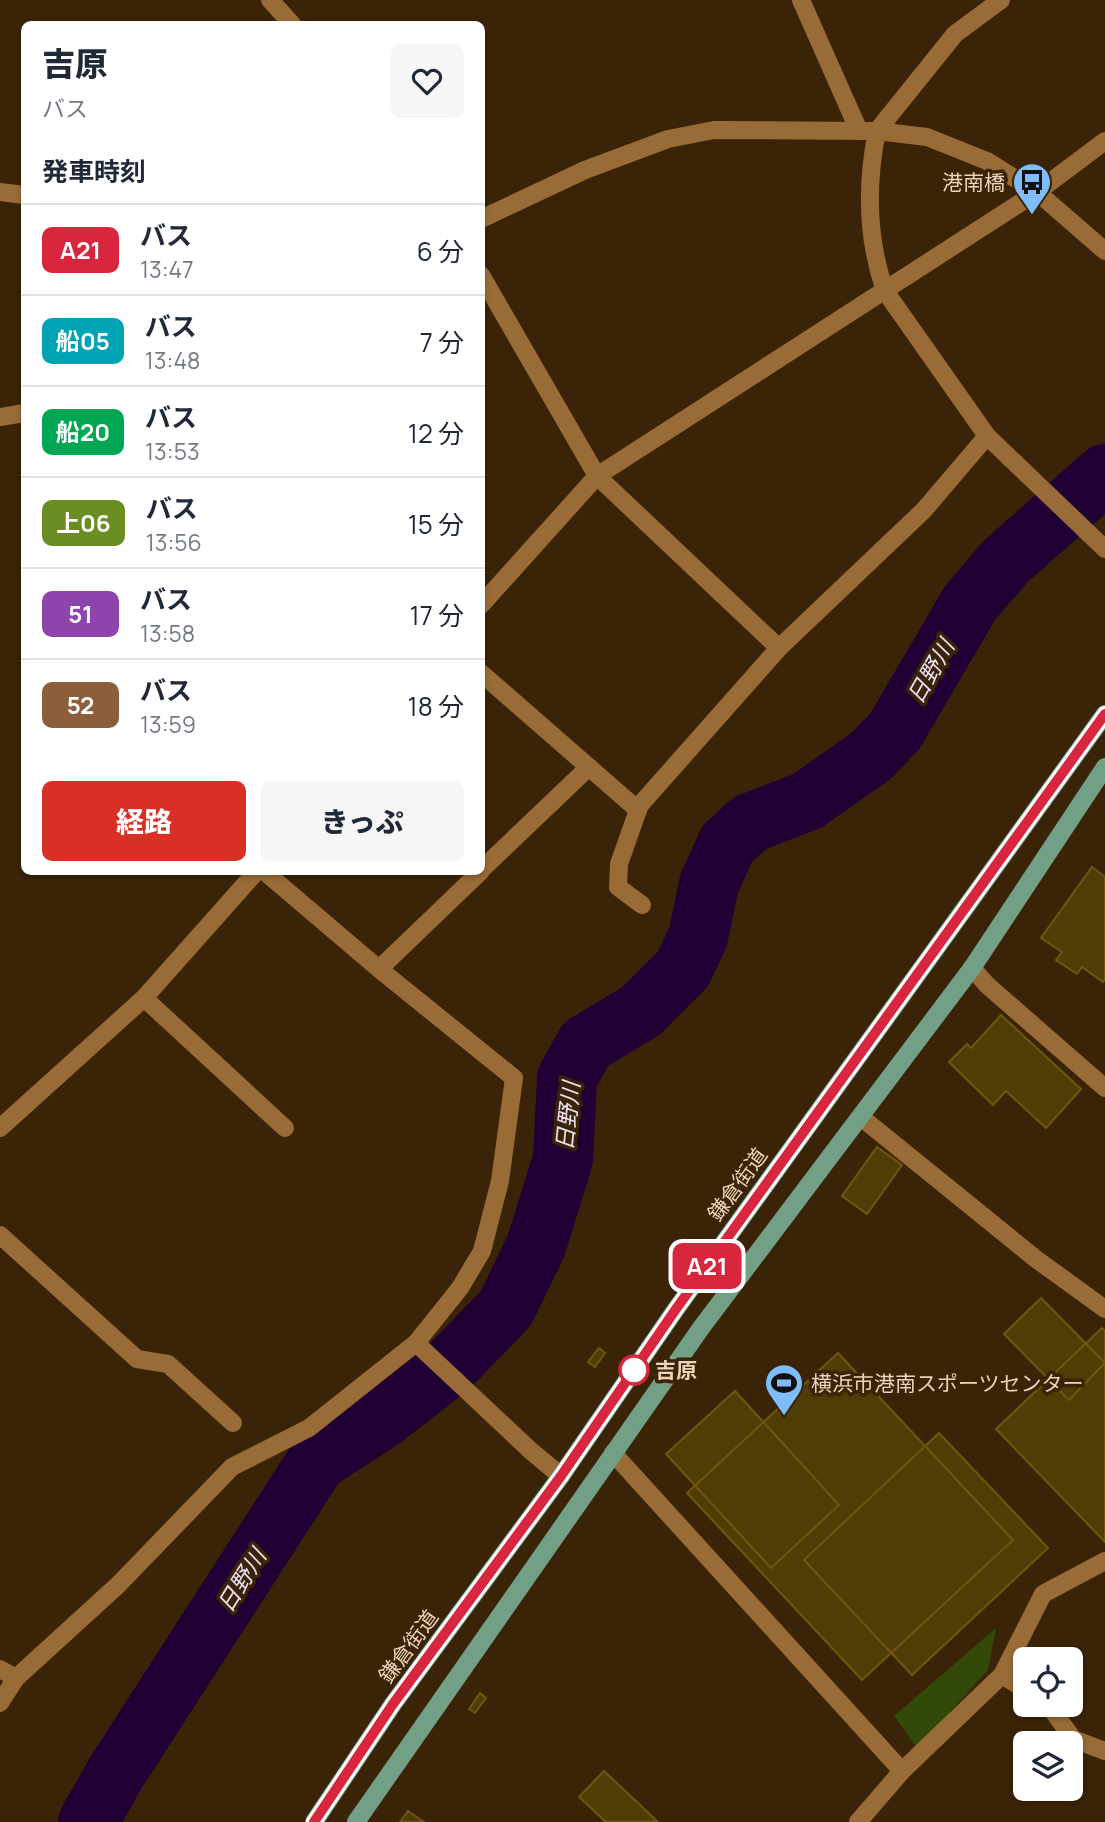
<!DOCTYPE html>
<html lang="ja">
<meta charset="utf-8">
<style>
body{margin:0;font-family:Manrope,"Noto Sans JP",sans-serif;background:#f6f6f7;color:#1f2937;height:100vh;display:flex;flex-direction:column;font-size:26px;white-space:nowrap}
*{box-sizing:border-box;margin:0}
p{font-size:23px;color:#747a83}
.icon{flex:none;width:38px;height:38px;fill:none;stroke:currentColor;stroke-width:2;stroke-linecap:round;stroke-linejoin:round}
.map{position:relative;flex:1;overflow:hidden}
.side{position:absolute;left:21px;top:21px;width:464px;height:854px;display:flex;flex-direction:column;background:#fff;border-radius:10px;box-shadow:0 2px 5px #0004}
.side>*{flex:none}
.badge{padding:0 14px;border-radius:10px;font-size:24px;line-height:46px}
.fabs{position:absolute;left:1013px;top:1647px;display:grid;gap:14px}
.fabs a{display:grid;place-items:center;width:70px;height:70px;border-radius:10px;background:#fff;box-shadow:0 2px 5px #0004;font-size:35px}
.map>.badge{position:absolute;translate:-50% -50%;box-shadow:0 0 0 4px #fff}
h2{padding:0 21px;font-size:26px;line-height:63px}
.round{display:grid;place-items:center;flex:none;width:74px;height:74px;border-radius:10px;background:#f6f6f7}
.headline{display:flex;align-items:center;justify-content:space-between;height:119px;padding:0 21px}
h1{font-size:33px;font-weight:800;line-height:52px}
.action{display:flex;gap:14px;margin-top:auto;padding:14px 21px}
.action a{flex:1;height:80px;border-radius:10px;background:#d93025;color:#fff;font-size:28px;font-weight:800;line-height:80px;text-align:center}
.action a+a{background:#f6f6f7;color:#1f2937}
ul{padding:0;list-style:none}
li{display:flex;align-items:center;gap:21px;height:91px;padding:0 21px;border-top:2px solid #e0e1e3}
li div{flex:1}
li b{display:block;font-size:26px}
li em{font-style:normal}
li .badge{min-width:77px;font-weight:700;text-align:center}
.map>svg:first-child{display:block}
.green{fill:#324907}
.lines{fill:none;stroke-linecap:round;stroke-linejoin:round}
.river{stroke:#200034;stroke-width:60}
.building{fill:#503d05;stroke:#70570d;stroke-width:2}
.lane{stroke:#996b36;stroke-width:18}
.street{stroke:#996b36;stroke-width:18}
.secondary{stroke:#996b36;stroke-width:18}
.primary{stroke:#71a086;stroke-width:18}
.line-casing{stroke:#fff;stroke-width:16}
.line{stroke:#d7263d;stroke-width:10}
.stop-dot{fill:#fff;stroke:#d7263d;stroke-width:3.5}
.labels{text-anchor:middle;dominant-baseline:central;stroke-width:7;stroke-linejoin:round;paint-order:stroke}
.poi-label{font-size:21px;fill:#edd3b9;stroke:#3a2306;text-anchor:end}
.street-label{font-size:21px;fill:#edd3b9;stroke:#3a2306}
.stop-label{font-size:21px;font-weight:bold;fill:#edd3b9;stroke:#3a2306;text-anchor:start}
.water-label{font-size:23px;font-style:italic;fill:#eadff5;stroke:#3a2306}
</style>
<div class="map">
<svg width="1105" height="1822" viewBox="0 0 1105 1822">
<rect width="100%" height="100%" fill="#3a2306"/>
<path class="green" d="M 996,1628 L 988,1670 L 917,1748 L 894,1716 Z"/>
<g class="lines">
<path class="river" d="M 88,1822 L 117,1771 L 317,1461 L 382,1419 L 450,1366 L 506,1308 L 536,1246 L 563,1159 L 567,1078 L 586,1044 L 641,1011 L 683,969 L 698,937 L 709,884 L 727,844 L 750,823 L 807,801 L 871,756 L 895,731 L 970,603 L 1006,561 L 1105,474"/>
</g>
<path class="building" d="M 1092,867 L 1105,877 L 1105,979 L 1103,982 L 1082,967 L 1077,974 L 1056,960 L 1062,952 L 1041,938 Z
M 1001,1015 L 1081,1089 L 1046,1128 L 1006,1091 L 993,1105 L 949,1062 L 967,1044 L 971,1048 Z
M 877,1147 L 902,1165 L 867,1214 L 842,1196 Z
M 1041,1298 L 1105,1363 L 1069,1400 L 1004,1334 Z
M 1102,1328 L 1105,1331 L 1105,1542 L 996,1429 Z
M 599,1348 L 605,1353 L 595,1367 L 588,1362 Z
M 838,1353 L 1013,1540 L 862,1680 L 687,1493 Z
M 735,1391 L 839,1505 L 771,1568 L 666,1454 Z
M 939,1433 L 1048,1548 L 912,1675 L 804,1560 Z
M 480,1693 L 486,1698 L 475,1713 L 469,1709 Z
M 604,1771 L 658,1822 L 606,1822 L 579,1797 Z
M 408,1811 L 424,1822 L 400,1822 Z"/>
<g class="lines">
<path class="lane" d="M 877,131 L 955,34 L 1001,0
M 1037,192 L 1105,141
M 638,810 L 619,864 L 618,887 L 642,905
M 481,870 L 589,767
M 265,872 L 379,969 L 514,1078 L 500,1181 L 482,1251 L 460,1288 L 416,1343
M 379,969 L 480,872
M 0,1235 L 137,1359 L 168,1364 L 233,1423"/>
<path class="street" d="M 270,0 L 292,24
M 801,0 L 859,131
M 877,131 C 866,185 867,239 885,291 L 987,436 L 1105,549
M 0,192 L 24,195
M 481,275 L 597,476 L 779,648
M 481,605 L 597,476 L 1037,192
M 481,673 L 638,810 L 640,805 L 779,648 L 924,510 L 987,436
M 972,968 L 987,985 L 1105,1088
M 144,998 L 285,1128
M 862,1118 L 1036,1259 L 1105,1309
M 0,1128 L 144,998 L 256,872
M 613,1453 L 902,1771
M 0,1669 L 16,1678
M 1002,1675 L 1026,1690
M 0,1703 L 16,1678 L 118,1585 L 232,1467 L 309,1428 L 416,1343 L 531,1451 L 561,1476
M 1048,1704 L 1073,1739 L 1105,1751
M 858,1822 L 902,1771 L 1002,1675 L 1043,1594 L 1105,1561"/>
<path class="secondary" d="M 481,219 L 585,170 L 668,139 L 714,130 L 877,131 L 927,137 L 987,161 L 1037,192 L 1105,251
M 0,417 L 24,413"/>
<path class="primary" d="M 314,1822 L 393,1704 L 561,1476 L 676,1309 L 1105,714
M 356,1822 L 701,1328 L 972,968 L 1105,767"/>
</g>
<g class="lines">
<defs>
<path id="line" d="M 314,1822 L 393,1704 L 561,1476 L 676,1309 L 1105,714"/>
</defs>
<use href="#line" class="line-casing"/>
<use href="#line" class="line"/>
</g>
<defs>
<symbol id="bus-pin" viewBox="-11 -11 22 30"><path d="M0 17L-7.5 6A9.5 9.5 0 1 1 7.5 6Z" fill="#7ebdf9" stroke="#3a2306"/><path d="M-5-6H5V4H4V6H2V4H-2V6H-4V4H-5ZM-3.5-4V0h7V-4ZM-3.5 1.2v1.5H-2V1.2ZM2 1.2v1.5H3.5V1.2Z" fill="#111"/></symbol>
<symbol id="stadium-pin" viewBox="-11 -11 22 30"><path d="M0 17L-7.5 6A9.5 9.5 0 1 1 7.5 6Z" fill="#7ebdf9" stroke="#3a2306"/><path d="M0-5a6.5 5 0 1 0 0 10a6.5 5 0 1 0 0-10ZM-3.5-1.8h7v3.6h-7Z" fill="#111"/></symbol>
</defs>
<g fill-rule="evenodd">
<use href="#bus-pin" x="1010" y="160" width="44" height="60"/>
<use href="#stadium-pin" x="762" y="1361" width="44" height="60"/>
</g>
<circle class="stop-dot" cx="634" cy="1370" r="14"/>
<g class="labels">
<g class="poi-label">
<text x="1005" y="182">港南橋</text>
<text x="811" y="1383" text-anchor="start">横浜市港南スポーツセンター</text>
</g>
<g class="street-label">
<text transform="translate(737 1184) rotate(-54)">鎌倉街道</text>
<text transform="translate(408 1646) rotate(-54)">鎌倉街道</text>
</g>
<g class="stop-label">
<text x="655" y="1370">吉原</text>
</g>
<g class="water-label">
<text transform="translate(930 671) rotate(-60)">日野川</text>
<text transform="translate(567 1116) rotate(-84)">日野川</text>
<text transform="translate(241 1580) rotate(-58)">日野川</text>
</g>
</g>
</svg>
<div class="fabs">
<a><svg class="icon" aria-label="locate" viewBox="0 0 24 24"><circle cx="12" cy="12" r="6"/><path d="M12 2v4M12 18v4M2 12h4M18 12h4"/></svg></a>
<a><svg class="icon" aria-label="layers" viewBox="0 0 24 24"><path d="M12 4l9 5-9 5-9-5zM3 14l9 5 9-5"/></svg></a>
</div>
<b class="badge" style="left:707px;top:1266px;background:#d7263d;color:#fff">A21</b>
<section class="side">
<div class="headline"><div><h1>吉原</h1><p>バス</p></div><a class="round"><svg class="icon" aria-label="heart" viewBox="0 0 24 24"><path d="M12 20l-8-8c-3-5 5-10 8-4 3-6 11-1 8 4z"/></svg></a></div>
<h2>発車時刻</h2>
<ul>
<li><span class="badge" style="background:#d7263d;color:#fff">A21</span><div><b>バス</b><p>13:47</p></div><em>6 分</em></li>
<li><span class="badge" style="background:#00a3b4;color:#fff">船05</span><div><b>バス</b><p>13:48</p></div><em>7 分</em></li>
<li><span class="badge" style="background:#00a651;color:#fff">船20</span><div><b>バス</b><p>13:53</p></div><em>12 分</em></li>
<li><span class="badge" style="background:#6b8e23;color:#fff">上06</span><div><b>バス</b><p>13:56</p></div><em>15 分</em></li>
<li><span class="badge" style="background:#8e44ad;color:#fff">51</span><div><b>バス</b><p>13:58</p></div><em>17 分</em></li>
<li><span class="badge" style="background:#8b5e3c;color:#fff">52</span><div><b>バス</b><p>13:59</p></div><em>18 分</em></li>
</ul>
<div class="action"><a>経路</a><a>きっぷ</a></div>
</section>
</div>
